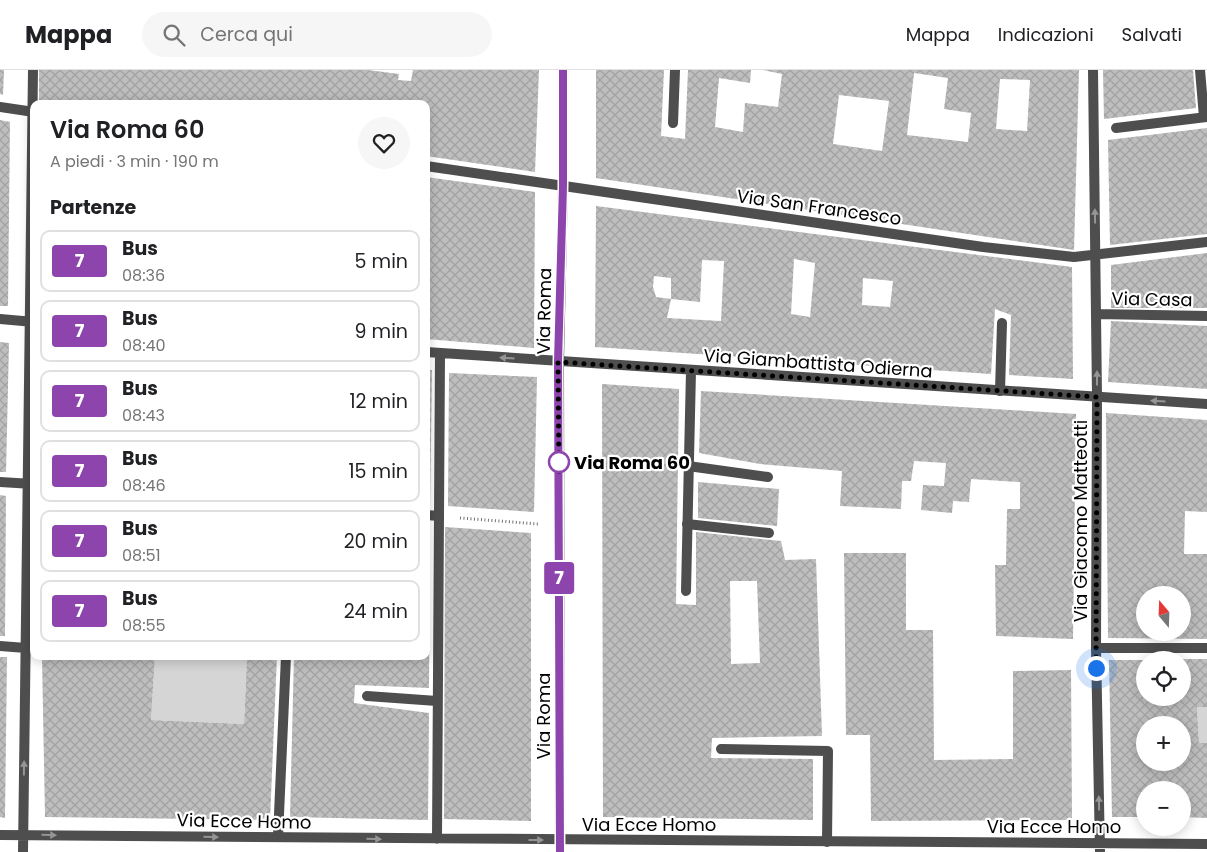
<!DOCTYPE html>
<html lang="it">
<meta charset="utf-8">
<style>
body{margin:0;font-family:Poppins,sans-serif;background:#f6f6f6;color:#202124;height:100vh;display:flex;flex-direction:column;font-size:19px;white-space:nowrap}
*{box-sizing:border-box;margin:0}
p{font-size:16px;color:#757577}
.icon{flex:none;width:28px;height:28px;fill:none;stroke:currentColor;stroke-width:2;stroke-linecap:round;stroke-linejoin:round}
.map{position:relative;flex:1;overflow:hidden}
.side{position:absolute;left:30px;top:30px;width:400px;height:560px;display:flex;flex-direction:column;background:#fff;border-radius:10px;box-shadow:0 2px 12px #0003}
.side>*{flex:none}
.badge{padding:0 10px;border-radius:4px;font-size:18px;line-height:32px}
.needle{width:32px;rotate:341deg}
.controls{position:absolute;left:1136px;top:516px;display:grid;gap:10px}
.controls a{display:grid;place-items:center;width:55px;height:55px;border-radius:50%;background:#fff;box-shadow:0 2px 12px #0003;font-size:25px}
.you{position:absolute;width:25px;height:25px;margin:-12px;border:4px solid #fff;border-radius:50%;background:#1a73e8;box-shadow:0 0 0 8px #1a73e833}
.map>.badge{position:absolute;translate:-50% -50%;box-shadow:0 0 0 2px #fff}
h2{padding:0 20px;font-size:19px;line-height:45px}
.round{display:grid;place-items:center;flex:none;width:52px;height:52px;border-radius:26px;background:#f6f6f6}
.overview{display:flex;align-items:center;justify-content:space-between;height:85px;padding:0 20px}
h1{font-size:24px;font-weight:600;line-height:38px}
ul{padding:0;list-style:none}
li{display:flex;align-items:center;gap:15px;height:62px;margin:0 10px 8px;padding:0 10px;border:2px solid #e0e0e0;border-radius:10px}
li div{flex:1}
li b{display:block;font-size:19px}
li em{font-style:normal}
li .badge{min-width:55px;font-weight:700;text-align:center}
header{display:flex;align-items:center;gap:30px;box-sizing:border-box;height:70px;padding:0 25px;background:#fff;border-bottom:1px solid #e0e0e0}
header strong{font-size:24px}
nav{display:flex;gap:28px;margin-inline-start:auto;font-size:18px}
.search{width:350px;height:45px;background:#f6f6f6;display:flex;align-items:center;gap:12px;box-sizing:border-box;padding:0 18px;border-radius:28px;color:#757577;font-size:19px}
.map>svg:first-child{display:block}
.garden{fill:#d5d5d5}
.building{fill:url(#building-cross-hatch);fill-rule:evenodd}
.lines{fill:none;stroke-linecap:round;stroke-linejoin:round}
.path{stroke:#707070;stroke-width:3;stroke-dasharray:1 2.5;stroke-linecap:butt}
.lane{stroke:#4e4e4e;stroke-width:10}
.street{stroke:#4e4e4e;stroke-width:10}
.oneway{fill:#959595}
.line-casing{stroke:#fff;stroke-width:11}
.line{stroke:#8e44ad;stroke-width:8}
.walk{stroke:#000;stroke-width:5;stroke-dasharray:0 9}
.stop-dot{fill:#fff;stroke:#8e44ad;stroke-width:2.5}
.labels{text-anchor:middle;dominant-baseline:central;stroke-width:4.5;stroke-linejoin:round;paint-order:stroke}
.street-label{font-size:18px;fill:#000;stroke:#fff}
.stop-label{font-size:18px;font-weight:bold;fill:#000;stroke:#fff;text-anchor:start}
</style>
<header>
<strong>Mappa</strong>
<div class="search"><svg class="icon" aria-label="search" viewBox="0 0 24 24"><circle cx="10" cy="10" r="6"/><path d="M15 15l6 6"/></svg>Cerca qui</div>
<nav><a>Mappa</a><a>Indicazioni</a><a>Salvati</a></nav>
</header>
<div class="map">
<svg width="1207" height="782" viewBox="0 0 1207 782">
<defs>
<pattern id="building-cross-hatch" width="8" height="8" patternUnits="userSpaceOnUse" patternTransform="scale(1.25)"><rect width="8" height="8" fill="#bebebe"/><path d="M0 0l8 8M0 8l8-8" fill="none" stroke="#a2a2a2"/></pattern>
</defs>
<rect width="100%" height="100%" fill="#fff"/>
<path class="garden" d="M 155,586 L 247,586 L 244,654 L 151,650 Z
M 1197,637 L 1207,637 L 1207,673 L 1199,673 Z"/>
<path class="building" d="M 0,0 L 4,0 L 3,25 L 0,24 Z
M 39,0 L 368,0 L 399,4 L 398,10 L 411,11 L 413,0 L 539,0 L 535,102 L 426,86 L 426,34 L 69,34 L 39,30 Z
M 596,0 L 664,0 L 661,66 L 685,69 L 688,0 L 751,0 L 750,13 L 719,8 L 715,57 L 743,62 L 745,33 L 778,37 L 782,4 L 763,0 L 1079,0 L 1074,180 L 596,108 ZM 914,3 L 948,8 L 944,39 L 971,43 L 968,72 L 907,65 ZM 1000,9 L 1030,10 L 1027,61 L 996,59 ZM 839,25 L 889,31 L 882,81 L 833,74 Z
M 1103,0 L 1193,0 L 1196,38 L 1104,49 Z
M 0,50 L 10,52 L 8,236 L 0,236 Z
M 1207,58 L 1207,164 L 1110,175 L 1108,70 Z
M 426,107 L 535,122 L 534,278 L 426,269 Z
M 596,136 L 1072,197 L 1073,309 L 1009,305 L 1011,245 L 995,239 L 991,304 L 595,277 ZM 794,189 L 815,193 L 810,247 L 791,244 ZM 702,190 L 724,191 L 721,251 L 667,248 L 671,229 L 656,227 L 653,217 L 654,206 L 671,208 L 671,229 L 700,232 ZM 863,208 L 893,211 L 890,237 L 862,235 Z
M 1207,183 L 1207,238 L 1111,238 L 1111,195 Z
M 1111,251 L 1207,256 L 1207,319 L 1108,312 Z
M 0,272 L 9,273 L 6,402 L 0,402 Z
M 426,300 L 432,300 L 430,437 L 426,437 Z
M 449,303 L 537,307 L 534,442 L 448,436 Z
M 602,314 L 679,319 L 676,534 L 696,535 L 696,462 L 781,471 L 785,490 L 816,489 L 822,666 L 712,668 L 711,688 L 813,689 L 813,750 L 603,747 ZM 730,511 L 757,511 L 760,593 L 731,594 Z
M 701,321 L 1076,344 L 1073,569 L 996,566 L 995,495 L 1006,495 L 1007,439 L 1020,439 L 1020,412 L 971,409 L 969,432 L 953,431 L 952,443 L 921,440 L 923,415 L 944,416 L 946,393 L 914,391 L 911,411 L 902,411 L 901,439 L 840,436 L 842,401 L 760,394 L 699,383 Z
M 1106,343 L 1207,350 L 1207,442 L 1185,441 L 1184,484 L 1207,484 L 1207,569 L 1108,568 ZM 1145,525 L 1182,525 L 1182,562 L 1145,562 Z
M 698,412 L 779,419 L 777,456 L 698,448 Z
M 0,425 L 6,426 L 5,566 L 0,566 Z
M 426,457 L 430,457 L 429,618 L 355,615 L 354,633 L 429,643 L 428,750 L 290,747 L 294,586 L 426,586 Z
M 445,457 L 531,463 L 531,751 L 444,749 Z
M 844,483 L 906,483 L 906,560 L 933,560 L 934,690 L 1013,689 L 1013,601 L 1071,600 L 1072,750 L 871,751 L 870,665 L 846,665 Z
M 42,586 L 155,586 L 151,650 L 244,654 L 247,586 L 277,586 L 270,750 L 45,747 Z
M 0,587 L 7,587 L 5,748 L 0,747 Z
M 1182,589 L 1207,589 L 1207,637 L 1197,637 L 1199,673 L 1207,673 L 1207,748 L 1182,747 L 1182,720 L 1145,720 L 1145,747 L 1112,747 L 1109,590 L 1145,590 L 1145,628 L 1182,628 ZM 1145,655 L 1182,655 L 1182,692 L 1145,692 Z"/>
<g class="lines">
<path class="path" d="M 460,448 L 538,454"/>
<path class="lane" d="M 673,53 L 675,0
M 1000,321 L 1002,253
M 688,396 L 768,407
M 687,454 L 769,463
M 721,679 L 828,681 L 827,772"/>
<path class="street" d="M 1093,0 L 1097,327 L 1096,578 L 1100,782
M 1200,0 L 1204,47
M 0,37 L 34,42
M 1116,58 L 1207,47
M 426,96 L 983,177 L 1074,187 L 1207,172
M 1096,244 L 1207,246
M 0,249 L 34,252
M 426,282 L 1207,334
M 0,412 L 33,414
M 426,445 L 439,446
M 686,521 L 691,301
M 0,576 L 26,578
M 1096,578 L 1207,578
M 367,626 L 437,631
M 0,765 L 1207,774
M 278,767 L 286,586
M 437,769 L 440,283
M 23,782 L 33,0
M 560,782 L 559,292 L 563,116 L 563,0"/>
</g>
<defs><path id="oneway-solid" d="M-6-.8H1V-3.2L6.5 0L1 3.2V.8H-6Z" transform="scale(1.25)"/></defs>
<g class="oneway">
<use href="#oneway-solid" transform="translate(1095 146) rotate(-91)"/>
<use href="#oneway-solid" transform="translate(507 288) rotate(-176)"/>
<use href="#oneway-solid" transform="translate(1097 308) rotate(-90)"/>
<use href="#oneway-solid" transform="translate(1158 331) rotate(-176)"/>
<use href="#oneway-solid" transform="translate(24 698) rotate(-89)"/>
<use href="#oneway-solid" transform="translate(1099 733) rotate(-91)"/>
<use href="#oneway-solid" transform="translate(49 765) rotate(1)"/>
<use href="#oneway-solid" transform="translate(211 767) rotate(1)"/>
<use href="#oneway-solid" transform="translate(374 769) rotate(1)"/>
<use href="#oneway-solid" transform="translate(536 770)"/>
</g>
<g class="lines">
<defs>
<path id="line" d="M 560,782 L 558,292 L 563,116 L 563,0"/>
</defs>
<use href="#line" class="line-casing"/>
<use href="#line" class="line"/>
<path class="walk" d="M 559,392 L 559,401 L 558,292 L 1097,327 L 1096,598"/>
</g>
<circle class="stop-dot" cx="559" cy="392" r="10"/>
<g class="labels">
<g class="street-label">
<text transform="translate(819 137) rotate(8)">Via San Francesco</text>
<text transform="translate(1152 229) rotate(1)">Via Casa</text>
<text transform="translate(544 241) rotate(-89)">Via Roma</text>
<text transform="translate(818 293) rotate(4)">Via Giambattista Odierna</text>
<text transform="translate(1080 451) rotate(-90)">Via Giacomo Matteotti</text>
<text transform="translate(543 646) rotate(-90)">Via Roma</text>
<text transform="translate(244 751) rotate(1)">Via Ecce Homo</text>
<text x="649" y="754">Via Ecce Homo</text>
<text x="1054" y="756">Via Ecce Homo</text>
</g>
<g class="stop-label">
<text x="574" y="392">Via Roma 60</text>
</g>
</g>
</svg>
<div class="controls">
<a><svg class="needle" viewBox="-14 -14 28 28"><path d="M0-13l5 13h-10z" fill="#e53935"/><path d="M0 13l5-13h-10z" fill="#757577"/></svg></a>
<a><svg class="icon" aria-label="locate" viewBox="0 0 24 24"><circle cx="12" cy="12" r="6"/><path d="M12 2v4M12 18v4M2 12h4M18 12h4"/></svg></a>
<a>+</a>
<a>−</a>
</div>
<div class="you" style="left:1096px;top:598px"></div>
<b class="badge" style="left:559px;top:508px;background:#8e44ad;color:#fff">7</b>
<section class="side">
<div class="overview"><div><h1>Via Roma 60</h1><p>A piedi · 3 min · 190 m</p></div><a class="round"><svg class="icon" aria-label="heart" viewBox="0 0 24 24"><path d="M12 20l-8-8c-3-5 5-10 8-4 3-6 11-1 8 4z"/></svg></a></div>
<h2>Partenze</h2>
<ul>
<li><span class="badge" style="background:#8e44ad;color:#fff">7</span><div><b>Bus</b><p>08:36</p></div><em>5 min</em></li>
<li><span class="badge" style="background:#8e44ad;color:#fff">7</span><div><b>Bus</b><p>08:40</p></div><em>9 min</em></li>
<li><span class="badge" style="background:#8e44ad;color:#fff">7</span><div><b>Bus</b><p>08:43</p></div><em>12 min</em></li>
<li><span class="badge" style="background:#8e44ad;color:#fff">7</span><div><b>Bus</b><p>08:46</p></div><em>15 min</em></li>
<li><span class="badge" style="background:#8e44ad;color:#fff">7</span><div><b>Bus</b><p>08:51</p></div><em>20 min</em></li>
<li><span class="badge" style="background:#8e44ad;color:#fff">7</span><div><b>Bus</b><p>08:55</p></div><em>24 min</em></li>
</ul>
</section>
</div>
